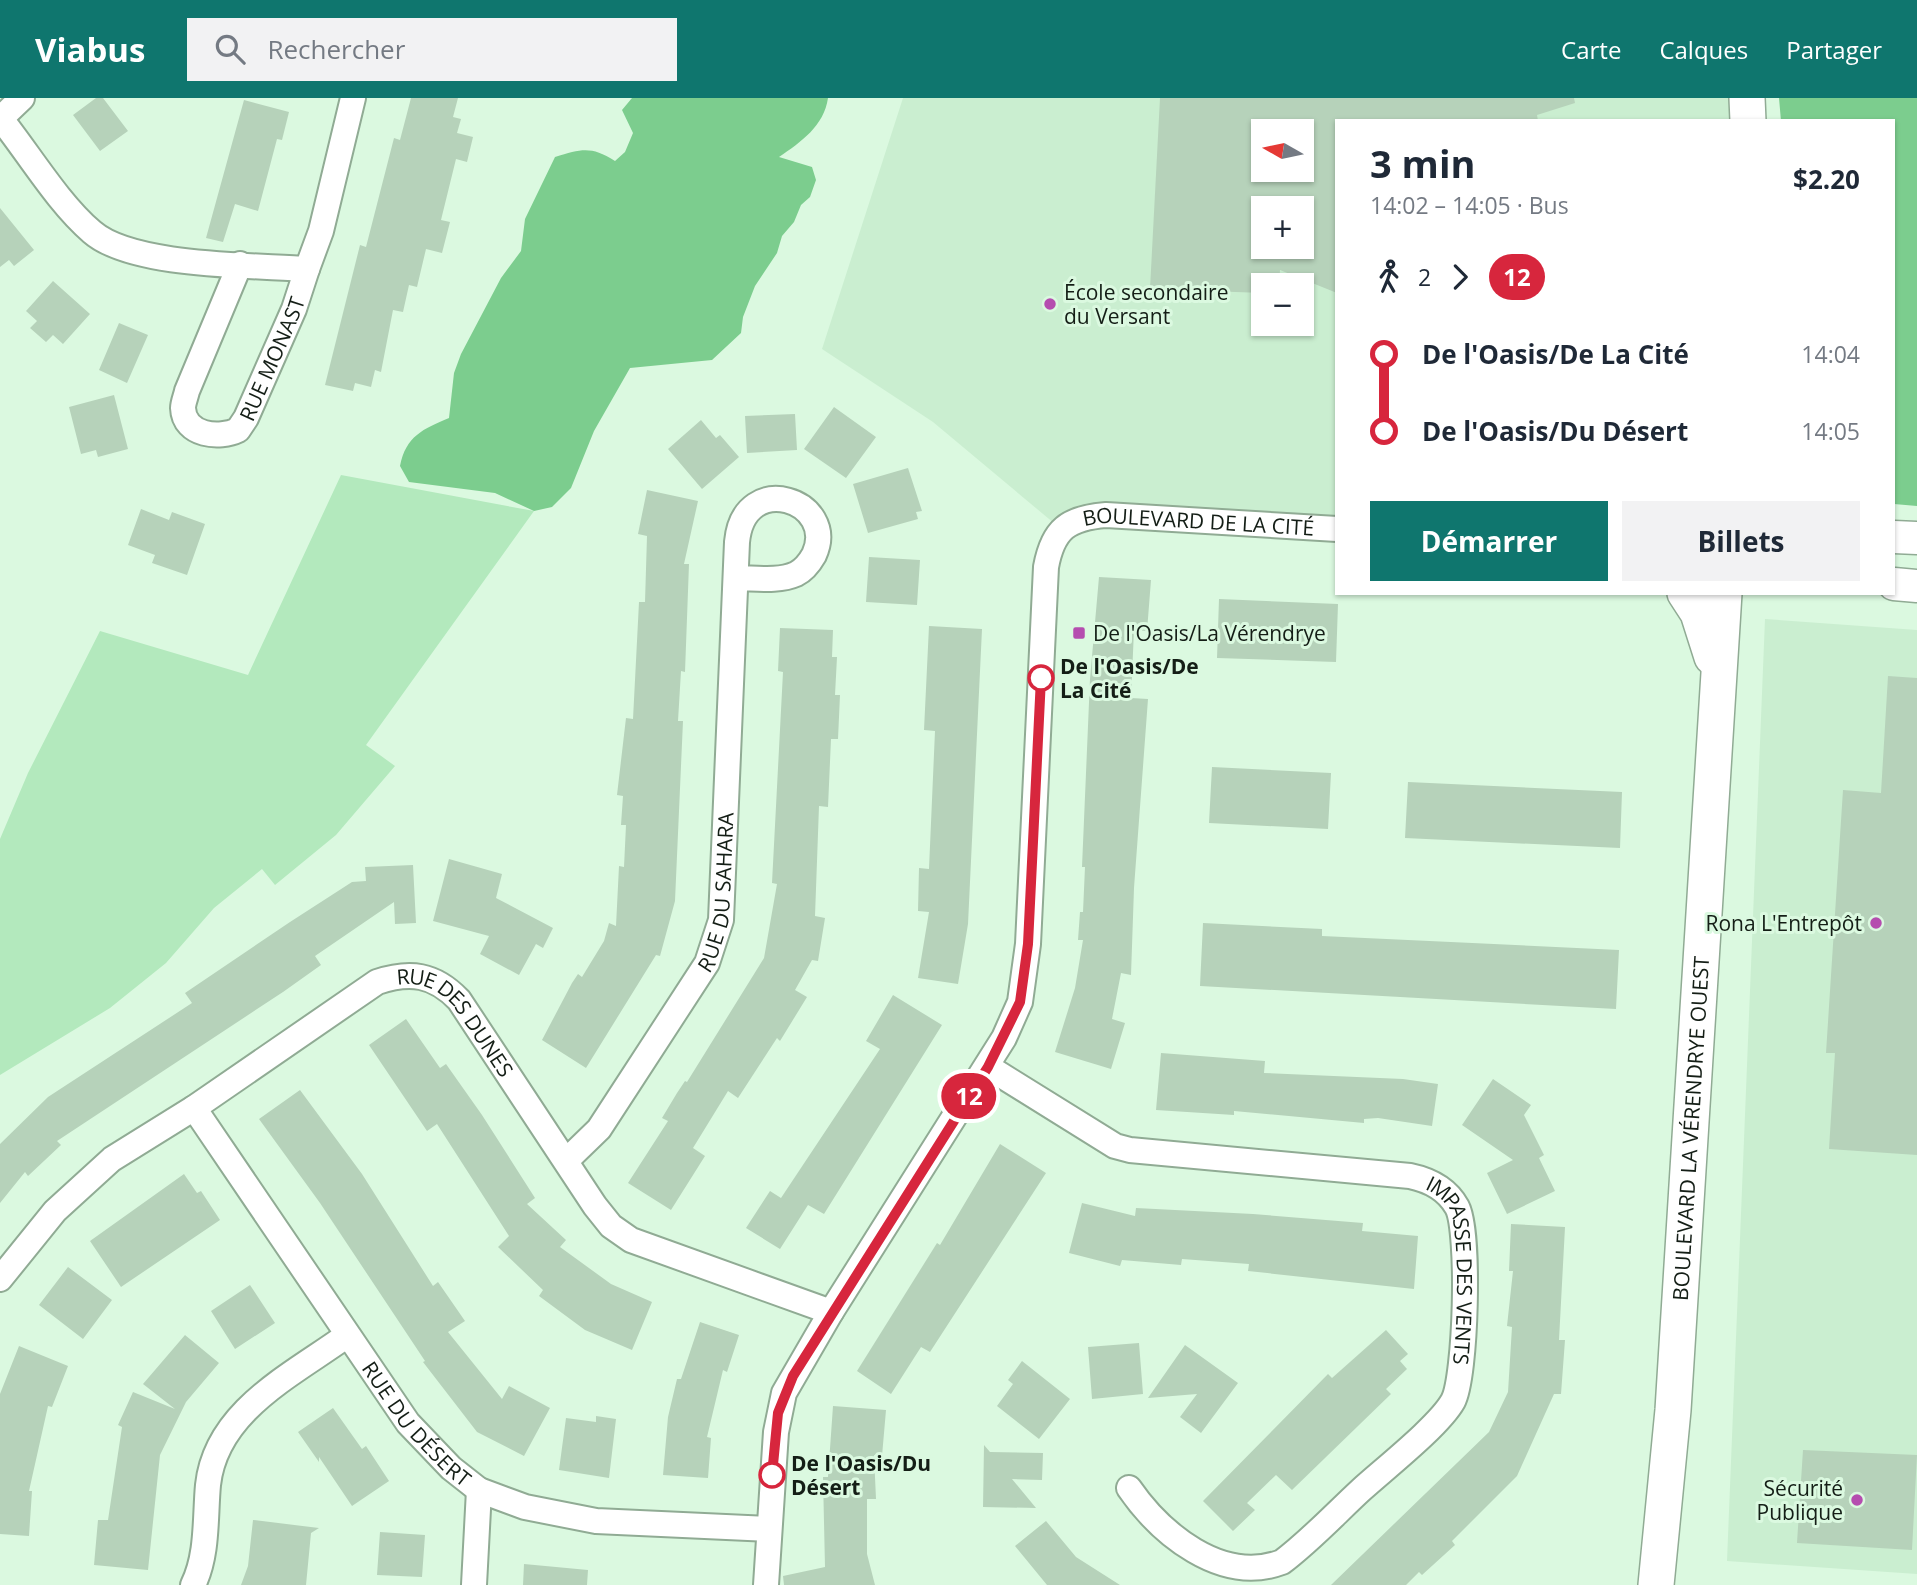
<!DOCTYPE html>
<html lang="fr">
<meta charset="utf-8">
<style>
body{margin:0;font-family:"Open Sans",sans-serif;background:#f2f2f3;color:#1f2937;height:100vh;display:flex;flex-direction:column;font-size:26px;white-space:nowrap}
*{box-sizing:border-box;margin:0}
p{font-size:23px;color:#747a83}
.icon{flex:none;width:38px;height:38px;fill:none;stroke:currentColor;stroke-width:2;stroke-linecap:round;stroke-linejoin:round}
.map{position:relative;flex:1;overflow:hidden}
.drawer{position:absolute;left:1335px;top:21px;width:560px;height:476px;display:flex;flex-direction:column;background:#fff;border-radius:0px;box-shadow:0 2px 5px #0004}
.drawer>*{flex:none}
.badge{padding:0 14px;border-radius:23px;font-size:24px;line-height:46px}
.needle{width:46px;rotate:279deg}
.buttons{position:absolute;left:1251px;top:21px;display:grid;gap:14px}
.buttons a{display:grid;place-items:center;width:63px;height:63px;border-radius:0px;background:#fff;box-shadow:0 2px 5px #0004;font-size:35px}
.map>.badge{position:absolute;translate:-50% -50%;box-shadow:0 0 0 4px #fff}
.legs{display:flex;align-items:center;gap:10px;height:77px;padding:0 35px;font-size:23px}
.legs p{margin-inline-start:auto}
.headline{display:flex;align-items:center;justify-content:space-between;height:119px;padding:0 35px}
h1{font-size:38px;font-weight:700;line-height:52px}
.cta{display:flex;gap:14px;margin-top:auto;padding:14px 35px}
.cta a{flex:1;height:80px;border-radius:0px;background:#0f766e;color:#fff;font-size:28px;font-weight:700;line-height:80px;text-align:center}
.cta a+a{background:#f2f2f3;color:#1f2937}
ul{padding:0 35px;list-style:none}
li{display:flex;align-items:center;gap:24px;height:77px;font-size:26px}
li i{display:grid;place-items:center;width:10px;height:100%;margin:0 9px;background:currentColor}
li i::after{content:'';width:18px;height:18px;margin:-9px;border:5px solid;border-radius:50%;background:#fff}
li p{margin-inline-start:auto}
li:first-child i{background:linear-gradient(#0000 50%,currentColor 0)}
li:last-child i{background:linear-gradient(currentColor 50%,#0000 0)}
header{display:flex;align-items:center;gap:42px;box-sizing:border-box;height:98px;padding:0 35px;background:#0f766e;color:#fff}
header strong{font-size:33px}
nav{display:flex;gap:38px;margin-inline-start:auto;font-size:24px}
.search{width:490px;height:63px;background:#f2f2f3;display:flex;align-items:center;gap:18px;box-sizing:border-box;padding:0 24px;border-radius:0px;color:#747a83;font-size:26px}
.map>svg:first-child{display:block}
.built{fill:#caeed0;fill-rule:evenodd}
.green{fill:#b3e9bd}
.forest{fill:#7ccd8e}
.building{fill:#b6d2ba;fill-rule:evenodd}
.lines{fill:none;stroke-linecap:round;stroke-linejoin:round}
.minor-casing{stroke:#90ab94;stroke-width:28}
.tertiary-casing{stroke:#90ab94;stroke-width:35}
.secondary-casing{stroke:#90ab94;stroke-width:38}
.minor{stroke:#fff;stroke-width:24}
.tertiary{stroke:#fff;stroke-width:32}
.secondary{stroke:#fff;stroke-width:35}
.line-1-casing{stroke:#fff;stroke-width:16}
.line-1{stroke:#d7263d;stroke-width:10}
.poi-dot{fill:#b54daf;stroke:#dbf9e0;stroke-width:2.5}
.stop-1-dot{fill:#fff;stroke:#d7263d;stroke-width:3.5}
.labels{text-anchor:middle;dominant-baseline:central;stroke-width:6;stroke-linejoin:round;paint-order:stroke}
.poi-label{font-size:21px;fill:#141e16;stroke:#dbf9e0;text-anchor:start}
.street-label{font-size:21px;fill:#141e16;stroke:#dbf9e0}
.stop-label{font-size:21px;font-weight:bold;fill:#141e16;stroke:#dbf9e0;text-anchor:start}
</style>
<header>
<strong>Viabus</strong>
<div class="search"><svg class="icon" aria-label="search" viewBox="0 0 24 24"><circle cx="10" cy="10" r="6"/><path d="M15 15l6 6"/></svg>Rechercher</div>
<nav><a>Carte</a><a>Calques</a><a>Partager</a></nav>
</header>
<div class="map">
<svg width="1917" height="1487" viewBox="0 0 1917 1487">
<rect width="100%" height="100%" fill="#dbf9e0"/>
<path class="built" d="M 903,0 L 1747,0 L 1748,23 L 1337,23 L 1337,431 L 1106,417 L 1061,431 L 933,324 L 822,251 ZM 1264,33 L 1302,33 L 1302,72 L 1264,72 ZM 1264,110 L 1302,110 L 1302,149 L 1264,149 ZM 1264,187 L 1302,187 L 1302,226 L 1264,226 Z
M 1765,521 L 1917,532 L 1917,1476 L 1727,1463 Z"/>
<path class="green" d="M 341,377 L 534,413 L 366,647 L 395,668 L 336,737 L 275,787 L 262,771 L 214,810 L 166,865 L 110,910 L 0,977 L 0,741 L 28,675 L 100,533 L 248,577 Z"/>
<path class="forest" d="M 632,0 L 828,0 C 824,28 801,44 779,59 L 812,69 L 816,82 L 810,99 L 801,107 L 794,124 L 782,138 L 777,155 L 755,188 L 743,219 L 741,235 L 712,262 L 630,270 L 594,333 L 571,390 L 552,409 L 534,413 L 495,395 L 409,384 L 400,368 C 406,338 423,331 449,320 L 454,275 L 461,256 L 501,180 L 521,153 L 525,121 L 555,59 C 582,51 591,48 615,63 L 625,54 L 633,35 L 622,12 Z
M 1779,0 L 1917,0 L 1917,408 L 1894,406 L 1894,23 L 1781,23 Z"/>
<path class="building" d="M 96,0 L 103,0 L 128,33 L 100,53 L 73,17 Z
M 411,0 L 458,0 L 453,19 L 461,21 L 457,35 L 473,39 L 467,64 L 456,61 L 441,122 L 450,124 L 442,155 L 426,151 L 417,189 L 409,187 L 403,214 L 393,212 L 381,274 L 375,272 L 371,289 L 355,285 L 353,293 L 325,287 L 360,147 L 366,149 L 394,40 L 400,42 Z
M 1160,0 L 1574,0 L 1575,5 L 1537,17 L 1538,23 L 1337,23 L 1337,195 L 1280,172 L 1279,187 L 1264,187 L 1264,195 L 1150,191 ZM 1264,33 L 1302,33 L 1302,72 L 1264,72 ZM 1264,110 L 1302,110 L 1302,149 L 1264,149 Z
M 244,2 L 289,14 L 282,42 L 277,41 L 258,113 L 235,106 L 223,144 L 206,140 Z
M 0,110 L 34,152 L 14,168 L 9,162 L 0,169 Z
M 53,183 L 90,216 L 63,246 L 53,237 L 46,244 L 30,230 L 37,223 L 26,213 Z
M 119,225 L 148,237 L 127,285 L 99,272 Z
M 114,297 L 128,351 L 98,359 L 96,352 L 81,356 L 69,309 Z
M 834,309 L 876,339 L 846,380 L 804,351 Z
M 795,316 L 797,352 L 747,355 L 745,318 Z
M 701,322 L 716,340 L 720,337 L 739,359 L 702,391 L 668,351 Z
M 908,370 L 922,413 L 916,414 L 918,421 L 868,435 L 853,386 Z
M 647,392 L 698,403 L 684,466 L 689,466 L 685,574 L 681,573 L 678,623 L 683,623 L 675,803 L 660,858 L 656,857 L 586,970 L 542,942 L 572,885 L 578,876 L 582,879 L 604,843 L 609,825 L 616,828 L 619,768 L 624,769 L 626,727 L 621,727 L 623,698 L 617,697 L 626,620 L 633,621 L 639,504 L 645,504 L 647,438 L 638,436 Z
M 141,411 L 169,422 L 172,414 L 205,426 L 187,477 L 152,465 L 155,457 L 128,447 Z
M 869,459 L 920,462 L 917,507 L 866,504 Z
M 1099,479 L 1151,482 L 1147,533 L 1134,532 L 1131,600 L 1148,601 L 1134,790 L 1131,877 L 1121,875 L 1112,921 L 1125,925 L 1111,971 L 1055,954 L 1075,890 L 1083,842 L 1078,842 L 1080,814 L 1083,814 L 1085,769 L 1082,769 L 1090,581 Z
M 1219,501 L 1338,506 L 1336,564 L 1217,560 Z
M 929,528 L 982,531 L 968,826 L 958,886 L 918,880 L 929,814 L 918,813 L 919,770 L 929,771 L 935,633 L 924,632 Z
M 780,530 L 833,532 L 832,559 L 837,559 L 835,597 L 840,597 L 838,641 L 831,641 L 828,709 L 819,708 L 815,818 L 825,820 L 818,863 L 812,862 L 795,892 L 807,899 L 780,943 L 777,940 L 738,1000 L 728,993 L 693,1050 L 705,1058 L 671,1112 L 628,1085 L 668,1023 L 662,1020 L 677,995 L 685,983 L 687,984 L 764,860 L 777,786 L 772,785 L 783,574 L 778,573 Z
M 1888,578 L 1917,580 L 1917,1057 L 1829,1051 L 1835,955 L 1826,955 L 1843,692 L 1881,695 Z
M 1212,669 L 1331,675 L 1328,731 L 1209,725 Z
M 1408,684 L 1622,694 L 1620,750 L 1405,740 Z
M 449,761 L 502,776 L 496,800 L 553,830 L 543,850 L 536,846 L 519,877 L 480,856 L 489,838 L 433,823 Z
M 413,767 L 416,825 L 395,826 L 394,804 L 315,858 L 321,867 L 283,894 L 57,1043 L 61,1047 L 28,1078 L 25,1074 L 0,1105 L 0,1046 L 48,999 L 192,905 L 185,895 L 290,824 L 352,784 L 366,783 L 365,769 Z
M 1203,825 L 1322,831 L 1322,838 L 1619,852 L 1616,911 L 1200,888 Z
M 893,897 L 942,927 L 824,1116 L 808,1107 L 780,1151 L 746,1130 L 770,1093 L 781,1100 L 880,951 L 866,943 Z
M 406,921 L 440,970 L 446,966 L 482,1017 L 535,1100 L 527,1106 L 566,1142 L 560,1149 L 611,1186 L 652,1204 L 632,1252 L 585,1232 L 539,1198 L 543,1192 L 498,1149 L 509,1138 L 437,1026 L 427,1033 L 369,947 Z
M 1161,955 L 1265,963 L 1264,975 L 1403,981 L 1438,986 L 1432,1028 L 1378,1020 L 1364,1021 L 1364,1025 L 1234,1013 L 1234,1017 L 1156,1012 Z
M 1493,981 L 1531,1007 L 1524,1017 L 1544,1057 L 1539,1060 L 1555,1093 L 1507,1116 L 1487,1075 L 1513,1062 L 1462,1027 Z
M 300,992 L 362,1076 L 433,1188 L 438,1184 L 465,1223 L 448,1234 L 502,1301 L 509,1288 L 550,1310 L 524,1358 L 477,1334 L 423,1264 L 425,1263 L 320,1105 L 259,1021 Z
M 1000,1046 L 1046,1075 L 930,1254 L 921,1249 L 891,1296 L 857,1273 L 937,1145 L 940,1147 Z
M 184,1076 L 197,1095 L 201,1093 L 220,1122 L 121,1189 L 90,1143 Z
M 1082,1105 L 1135,1118 L 1136,1110 L 1253,1116 L 1363,1125 L 1362,1133 L 1418,1138 L 1414,1191 L 1248,1173 L 1249,1166 L 1182,1161 L 1181,1167 L 1122,1162 L 1120,1168 L 1069,1155 Z
M 1511,1126 L 1565,1129 L 1559,1242 L 1565,1242 L 1561,1296 L 1554,1296 L 1517,1378 L 1452,1443 L 1455,1447 L 1422,1477 L 1419,1474 L 1406,1487 L 1331,1487 L 1489,1334 L 1508,1294 L 1512,1229 L 1507,1228 L 1513,1173 L 1509,1173 Z
M 68,1169 L 112,1202 L 83,1241 L 39,1207 Z
M 250,1187 L 275,1225 L 235,1251 L 211,1213 Z
M 700,1224 L 739,1237 L 727,1274 L 723,1272 L 707,1339 L 711,1340 L 708,1380 L 663,1377 L 668,1319 L 677,1281 L 681,1281 Z
M 1386,1232 L 1408,1256 L 1400,1263 L 1407,1271 L 1386,1291 L 1391,1296 L 1292,1392 L 1276,1377 L 1247,1405 L 1255,1412 L 1233,1433 L 1203,1403 L 1328,1276 L 1332,1280 Z
M 185,1237 L 219,1265 L 186,1304 L 160,1357 L 148,1472 L 94,1467 L 98,1422 L 108,1422 L 122,1329 L 118,1327 L 133,1294 L 175,1311 L 143,1286 Z
M 1139,1245 L 1143,1296 L 1092,1301 L 1088,1249 Z
M 1185,1247 L 1238,1285 L 1201,1335 L 1180,1319 L 1197,1296 L 1148,1300 Z
M 19,1248 L 68,1268 L 52,1309 L 48,1308 L 29,1393 L 32,1393 L 29,1438 L 0,1436 L 0,1296 Z
M 1022,1263 L 1070,1301 L 1039,1341 L 997,1308 L 1013,1286 L 1008,1282 Z
M 833,1308 L 886,1312 L 882,1358 L 874,1357 L 876,1401 L 867,1401 L 867,1456 L 875,1487 L 784,1487 L 783,1478 L 825,1469 L 823,1379 L 828,1379 Z
M 333,1310 L 362,1351 L 366,1348 L 389,1383 L 352,1408 L 319,1359 L 319,1364 L 298,1334 Z
M 596,1318 L 616,1321 L 609,1380 L 559,1372 L 566,1320 L 596,1324 Z
M 984,1347 L 990,1354 L 1043,1355 L 1042,1382 L 1012,1381 L 1036,1410 L 983,1409 Z
M 1803,1352 L 1917,1357 L 1912,1452 L 1797,1445 Z
M 253,1422 L 319,1430 L 311,1435 L 306,1487 L 241,1487 L 248,1468 Z
M 1046,1423 L 1076,1459 L 1120,1487 L 1047,1487 L 1015,1448 Z
M 380,1434 L 425,1437 L 422,1479 L 377,1477 Z
M 524,1466 L 588,1472 L 587,1487 L 523,1487 Z"/>
<g class="lines">
<defs>
<g id="minor">
<path d="M 0,21 L 22,0"/>
<path d="M 1,21 C 29,56 58,105 92,134 C 132,169 253,167 307,171 L 321,133 L 353,0"/>
<path id="s1" d="M 240,166 L 187,293 C 186,298 183,305 183,310 C 184,338 220,341 238,332 L 246,320 L 294,211 L 307,171"/>
<path id="s2" d="M 988,969 L 1115,1048 L 1130,1052 L 1410,1078 C 1429,1082 1447,1091 1457,1109 C 1470,1133 1466,1279 1453,1303 C 1439,1328 1384,1371 1361,1392 C 1335,1416 1310,1443 1282,1464 C 1221,1487 1160,1435 1129,1390"/>
<path id="s3" d="M 194,1010 L 408,1325 L 451,1370 L 479,1392 L 525,1409 L 596,1423 L 768,1431"/>
<path id="s4" d="M 567,1062 L 599,1031 L 707,865 L 721,822 L 737,444 C 744,370 839,403 814,457 C 810,464 804,472 796,476 C 778,484 755,480 736,480"/>
<path id="s5" d="M 0,1181 L 55,1113 L 112,1061 L 194,1010 L 377,884 C 410,873 434,876 459,902 L 595,1108 L 611,1128 L 631,1142 L 831,1214"/>
<path d="M 193,1487 C 208,1457 205,1419 208,1387 C 216,1313 292,1277 346,1238"/>
<path d="M 474,1487 L 479,1392"/>
<path id="s6" d="M 766,1487 L 776,1334 L 784,1295 L 831,1214 L 1004,940 L 1020,904 L 1028,846 L 1046,469 C 1053,431 1068,420 1106,417 L 1337,431"/>
</g>
<path id="tertiary" d="M 1894,439 L 1917,440
M 1894,486 L 1917,488"/>
<g id="secondary">
<path d="M 1747,0 L 1748,23"/>
<path d="M 1685,495 L 1698,515 L 1712,559"/>
<path id="s7" d="M 1656,1487 L 1673,1312 L 1724,495"/>
</g>
</defs>
<use href="#minor" class="minor-casing"/>
<use href="#tertiary" class="tertiary-casing"/>
<use href="#secondary" class="secondary-casing"/>
<use href="#minor" class="minor"/>
<use href="#tertiary" class="tertiary"/>
<use href="#secondary" class="secondary"/>
</g>
<g class="lines">
<defs>
<path id="line-1" d="M 772,1377 L 778,1315 L 793,1278 L 988,969 L 1020,904 L 1028,846 L 1041,580"/>
</defs>
<use href="#line-1" class="line-1-casing"/>
<use href="#line-1" class="line-1"/>
</g>
<g class="poi-dot">
<circle cx="1050" cy="206" r="7"/>
<rect x="1072" y="528" width="14" height="14" rx="3.5"/>
<circle cx="1876" cy="825" r="7"/>
<circle cx="1857" cy="1402" r="7"/>
</g>
<g class="stop-1-dot">
<circle cx="1041" cy="580" r="12"/>
<circle cx="772" cy="1377" r="12"/>
</g>
<g class="labels">
<g class="poi-label">
<text x="1064" y="194">École secondaire<tspan x="1064" dy="24">du Versant</tspan></text>
<text x="1093" y="535">De l'Oasis/La Vérendrye</text>
<text x="1862" y="825" text-anchor="end">Rona L'Entrepôt</text>
<text x="1843" y="1390" text-anchor="end">Sécurité<tspan x="1843" dy="24">Publique</tspan></text>
</g>
<g class="street-label">
<text stroke="none"><textPath href="#s1" startOffset="304">RUE MONAST</textPath></text>
<text stroke="none"><textPath href="#s6" startOffset="1267">BOULEVARD DE LA CITÉ</textPath></text>
<text stroke="none"><textPath href="#s4" startOffset="315">RUE DU SAHARA</textPath></text>
<text stroke="none"><textPath href="#s5" startOffset="583">RUE DES DUNES</textPath></text>
<text stroke="none"><textPath href="#s7" startOffset="458">BOULEVARD LA VÉRENDRYE OUEST</textPath></text>
<text stroke="none"><textPath href="#s2" startOffset="564">IMPASSE DES VENTS</textPath></text>
<text stroke="none"><textPath href="#s3" startOffset="387">RUE DU DÉSERT</textPath></text>
</g>
<g class="stop-label">
<text x="1060" y="568">De l'Oasis/De<tspan x="1060" dy="24">La Cité</tspan></text>
<text x="791" y="1365">De l'Oasis/Du<tspan x="791" dy="24">Désert</tspan></text>
</g>
</g>
</svg>
<div class="buttons">
<a><svg class="needle" viewBox="-14 -14 28 28"><path d="M0-13l5 13h-10z" fill="#e53935"/><path d="M0 13l5-13h-10z" fill="#747a83"/></svg></a>
<a>+</a>
<a>−</a>
</div>
<b class="badge" style="left:969px;top:998px;background:#d7263d;color:#fff">12</b>
<section class="drawer">
<div class="headline"><div><h1>3 min</h1><p>14:02 – 14:05 · Bus</p></div><b>$2.20</b></div>
<div class="legs"><svg class="icon" aria-label="walk" viewBox="0 0 24 24"><circle cx="13" cy="4" r="2"/><path d="M13 8l-2 6 4 7M11 14l-3 7M7 12l3-4h3l4 4"/></svg>2<svg class="icon" aria-label="forward" viewBox="0 0 24 24"><path d="M9 5l7 7-7 7"/></svg><b class="badge" style="background:#d7263d;color:#fff">12</b></div>
<ul>
<li><i style="color:#d7263d"></i><b>De l'Oasis/De La Cité</b><p>14:04</p></li>
<li><i style="color:#d7263d"></i><b>De l'Oasis/Du Désert</b><p>14:05</p></li>
</ul>
<div class="cta"><a>Démarrer</a><a>Billets</a></div>
</section>
</div>
